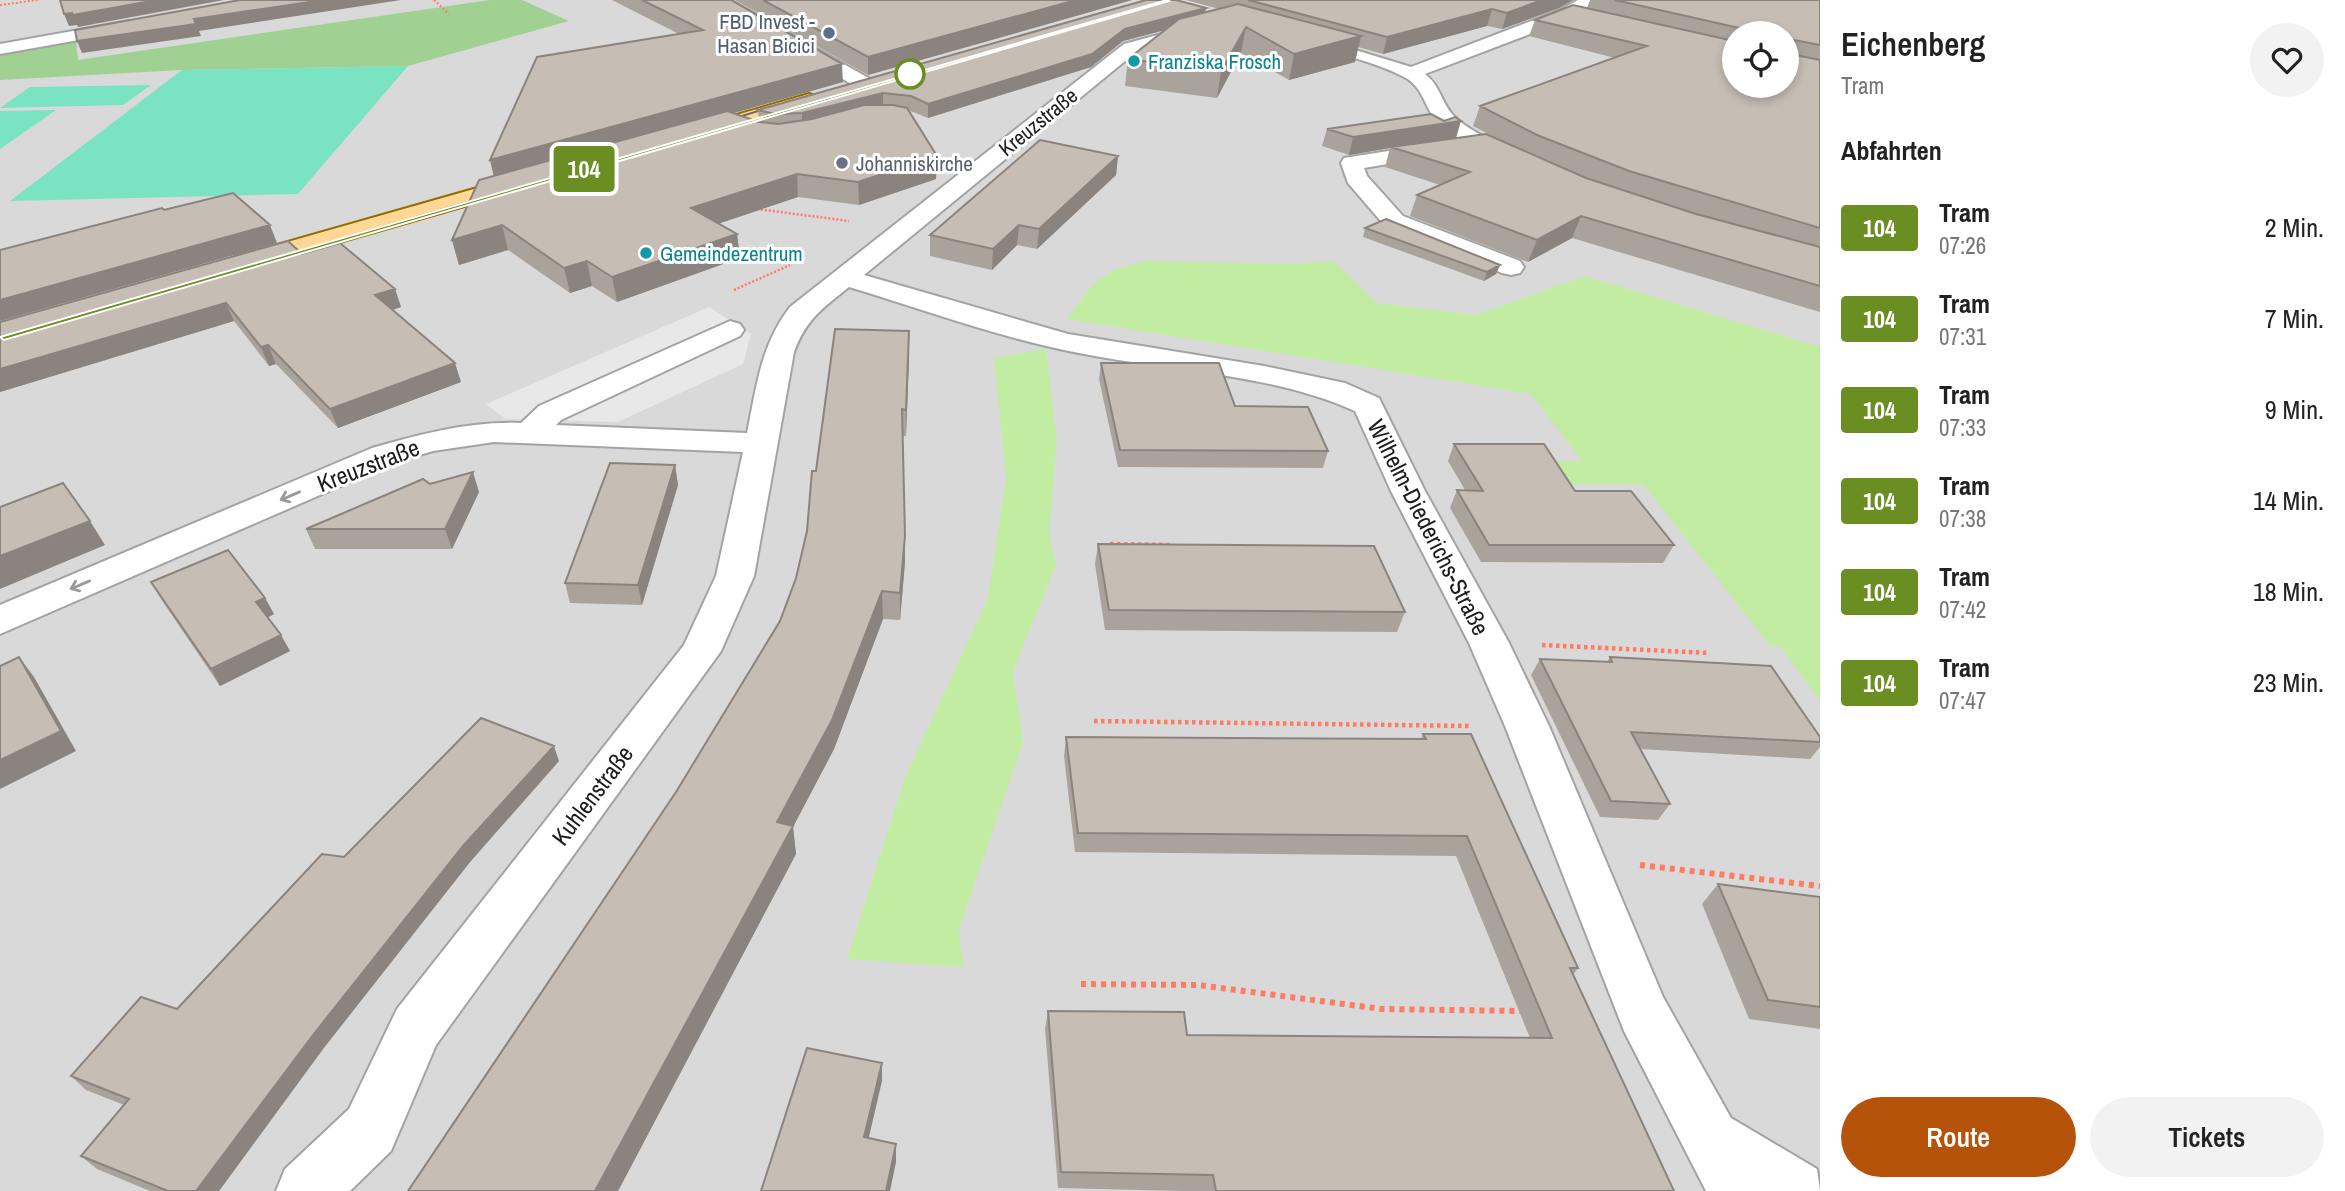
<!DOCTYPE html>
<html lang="de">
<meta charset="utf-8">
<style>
body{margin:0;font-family:"Archivo Narrow",sans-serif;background:#f2f2f2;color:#222;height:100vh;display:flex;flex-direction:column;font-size:26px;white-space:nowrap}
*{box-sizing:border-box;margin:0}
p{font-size:23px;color:#767676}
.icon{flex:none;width:38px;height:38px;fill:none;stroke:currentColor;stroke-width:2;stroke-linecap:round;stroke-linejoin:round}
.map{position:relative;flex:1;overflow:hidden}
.panel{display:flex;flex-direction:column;background:#fff;width:525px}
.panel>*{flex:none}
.badge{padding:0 14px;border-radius:5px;font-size:24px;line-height:46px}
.tools{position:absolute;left:1722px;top:21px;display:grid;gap:14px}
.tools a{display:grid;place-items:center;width:77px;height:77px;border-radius:50%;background:#fff;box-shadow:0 4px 10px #0003;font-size:35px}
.map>.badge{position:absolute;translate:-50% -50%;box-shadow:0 0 0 4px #fff}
h2{padding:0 21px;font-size:26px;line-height:63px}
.round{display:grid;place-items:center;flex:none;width:74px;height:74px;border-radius:37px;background:#f2f2f2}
.headline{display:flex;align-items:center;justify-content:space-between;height:119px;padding:0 21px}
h1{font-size:33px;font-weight:600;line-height:52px}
.cta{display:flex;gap:14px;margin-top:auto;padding:14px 21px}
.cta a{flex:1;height:80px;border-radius:42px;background:#b45309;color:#fff;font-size:28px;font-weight:600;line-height:80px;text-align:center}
.cta a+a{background:#f2f2f2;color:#222}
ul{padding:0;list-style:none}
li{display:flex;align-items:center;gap:21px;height:91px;padding:0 21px}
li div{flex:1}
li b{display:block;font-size:26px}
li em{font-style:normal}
li .badge{min-width:77px;font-weight:700;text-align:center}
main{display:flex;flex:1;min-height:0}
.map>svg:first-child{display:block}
.residential{fill:#dad9d9;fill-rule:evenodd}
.grass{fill:#c3eca3}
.forest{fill:#a1d093}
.pitch{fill:#7ae3c1}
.parking{fill:#e8e8e8}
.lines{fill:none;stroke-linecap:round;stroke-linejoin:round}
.minor-casing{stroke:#a3a3a3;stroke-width:4}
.major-casing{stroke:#946d00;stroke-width:4}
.path-far3{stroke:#ff7b61;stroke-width:2;stroke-dasharray:2 2;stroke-linecap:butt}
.path-far2{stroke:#ff7b61;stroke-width:2.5;stroke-dasharray:2 2;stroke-linecap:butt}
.path-far1{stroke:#ff7b61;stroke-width:4.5;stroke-dasharray:3.5 3.5;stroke-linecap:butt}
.path{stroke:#ff7b61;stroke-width:6;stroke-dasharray:5 5;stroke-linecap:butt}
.minor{fill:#fff;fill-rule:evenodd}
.major{fill:#ffd895;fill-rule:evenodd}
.tram{stroke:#6a6a6a;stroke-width:2}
.wall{fill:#aaa39b;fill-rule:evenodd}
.shaded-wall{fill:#8b847e}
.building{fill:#c6bdb4;stroke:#8b847e;stroke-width:2}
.oneway{stroke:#999}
.line{fill:#6b8e23;stroke:#fff;stroke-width:2}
.service-dot{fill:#5c6f8a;stroke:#fff;stroke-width:2.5}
.culture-dot{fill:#0f9aa8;stroke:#fff;stroke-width:2.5}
.stop-dot{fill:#fff;stroke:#6b8e23;stroke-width:3.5}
.worship-dot{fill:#6b7280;stroke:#fff;stroke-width:2.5}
.labels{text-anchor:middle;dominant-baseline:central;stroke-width:6;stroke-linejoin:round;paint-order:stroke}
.far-service-label{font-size:21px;fill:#4e5e75;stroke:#fff;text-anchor:end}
.far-culture-label{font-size:21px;fill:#0d838f;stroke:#fff;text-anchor:start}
.far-street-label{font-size:21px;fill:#1c1c1c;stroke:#fff}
.far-worship-label{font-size:21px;fill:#5b616d;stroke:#fff;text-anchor:start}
.street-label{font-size:24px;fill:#1c1c1c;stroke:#fff}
</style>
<main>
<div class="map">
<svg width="1820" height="1191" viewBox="0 0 1820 1191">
<rect width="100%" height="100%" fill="#eeebe1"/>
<path class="residential" d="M 0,0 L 1820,0 L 1820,1191 L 0,1191 ZM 1734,33 L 1787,33 L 1787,86 L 1734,86 Z"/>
<path class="grass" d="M 1145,261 L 1293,264 L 1333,261 L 1376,303 L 1476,315 L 1585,276 L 1820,347 L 1820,701 L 1781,647 L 1771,647 L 1643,484 L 1550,484 L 1536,461 L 1582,461 L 1531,394 L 1067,319 C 1097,279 1096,274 1145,261 Z
M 1046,349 L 1057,440 L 1049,536 L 1056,565 L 1013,671 L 1023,743 L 959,929 L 963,967 L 847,959 L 905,778 L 988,598 L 1006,478 L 994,358 Z"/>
<path class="forest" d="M 490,0 L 522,0 L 569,21 L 408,66 L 182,70 L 0,80 L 0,53 L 76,40 L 78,60 Z"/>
<path class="pitch" d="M 408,66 L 298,194 L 10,201 L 182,70 Z
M 151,85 L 123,105 L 0,108 L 30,87 Z
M 56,110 L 0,149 L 0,111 Z"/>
<path class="parking" d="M 709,307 L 751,334 L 743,364 L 618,422 L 505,419 L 486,404 Z"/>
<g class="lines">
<defs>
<path id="minor" d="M 710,0 L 730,0 L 872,80 L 875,84 L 872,88 L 858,88 Z
M 1578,0 L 1597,0 L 1572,18 L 1425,74 C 1440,85 1441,102 1453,115 C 1469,132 1503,146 1525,156 L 1528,161 L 1525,166 C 1506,170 1447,135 1435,120 C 1424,104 1422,86 1404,77 C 1372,60 1334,53 1300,44 L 1297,40 L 1306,35 L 1411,67 L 1560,10 Z
M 129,21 L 137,26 L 135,30 L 0,54 L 0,44 Z
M 1203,23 L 1212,28 L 1209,32 L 1136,52 L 864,275 L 1068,334 L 1264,366 L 1345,383 L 1379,398 L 1425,491 L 1509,643 L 1549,726 L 1663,997 L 1731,1118 L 1817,1169 L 1820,1191 L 1706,1191 L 1624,1031 L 1505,726 L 1469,643 L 1391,491 L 1355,411 C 1266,371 1158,371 1064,350 C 993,335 919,308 849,287 C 823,308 806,319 794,352 L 754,576 L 721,651 L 436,1045 L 391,1151 L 350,1191 L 276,1191 L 285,1169 L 349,1109 L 397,1009 L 684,645 L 716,576 L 743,452 L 494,442 L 433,451 L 396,462 L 0,634 L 0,605 L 372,448 C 421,434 470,421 521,423 L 539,406 L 730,321 L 740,324 L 744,330 L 740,336 L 561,420 L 556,425 L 747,433 C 757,385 760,347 790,307 L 1124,44 Z
M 1439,143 L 1447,144 L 1450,149 L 1447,154 L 1364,168 L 1367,176 L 1403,216 L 1520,261 L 1524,267 L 1520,273 L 1511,275 L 1502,273 L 1385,226 L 1348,183 L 1341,163 L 1344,158 Z"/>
<path id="major" d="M 809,94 L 816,96 L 819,100 L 816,104 L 695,139 L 688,137 L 684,133 L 688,129 Z
M 523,175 L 531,177 L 534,182 L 531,187 L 253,267 L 244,270 L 235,267 L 231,262 L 235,257 Z"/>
</defs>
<use href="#minor" class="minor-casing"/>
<use href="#major" class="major-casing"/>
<path class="path-far3" d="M 434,0 L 449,14
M 0,5 L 38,0"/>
<path class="path-far2" d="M 757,209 L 849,221
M 734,290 L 790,265"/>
<path class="path-far1" d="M 1110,544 L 1172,545
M 1542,645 L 1709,653
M 1094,721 L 1471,726"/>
<path class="path" d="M 1640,865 L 1820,886
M 1081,984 L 1198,985 L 1382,1009 L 1523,1011"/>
<use href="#minor" class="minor"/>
<use href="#major" class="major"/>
<path class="tram" d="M 722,122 L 775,106
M 279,257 L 488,196"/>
</g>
<path class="wall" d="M 612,0 L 731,0 L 843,82 L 733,113 L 759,122 L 758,110 L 1219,9 L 1186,0 L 1573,0 L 1559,8 L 1502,29 L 1487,26 L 1383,54 L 1358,47 L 1355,62 L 1289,80 L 1241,53 L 1217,98 L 1125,86 L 1128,59 L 1165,30 L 1123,41 L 1091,67 L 928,118 L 908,110 L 936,179 L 859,205 L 798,197 L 719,223 L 737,234 L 740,258 L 617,302 L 592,286 L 570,293 L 508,250 L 459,265 L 452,240 L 494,176 L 490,160 L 679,34 Z
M 735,0 L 1132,0 L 868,75 Z
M 1590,0 L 1820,0 L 1820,312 L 1572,238 L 1528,262 L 1410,216 L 1417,195 L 1440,185 L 1385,167 L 1390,148 L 1349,155 L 1322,146 L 1327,129 L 1506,143 L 1473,126 L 1480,106 L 1615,58 L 1529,36 L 1535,20 L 1587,8 ZM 1734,33 L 1787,33 L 1734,86 Z
M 1118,156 L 1116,175 L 1037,249 L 1017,245 L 992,270 L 930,256 L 930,235 Z
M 1365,228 L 1500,265 L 1496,274 L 1484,281 L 1363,237 Z
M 302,254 L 395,289 L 401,307 L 393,310 L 461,382 L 338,428 L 276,364 L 269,366 L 234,321 L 0,392 L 0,322 Z
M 909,357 L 906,436 L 903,436 L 905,562 L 900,620 L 883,619 L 834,749 L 793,827 L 796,854 L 618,1191 L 408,1191 L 676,792 L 780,621 L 796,578 L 807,531 L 816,471 Z
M 1101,363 L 1235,406 L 1328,451 L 1323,468 L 1118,467 L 1099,379 Z
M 1454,444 L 1575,491 L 1674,545 L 1663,563 L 1481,562 L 1450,508 L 1457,490 L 1465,490 L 1448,461 Z
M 675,465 L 678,485 L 642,605 L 570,603 L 565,583 Z
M 430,484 L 479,492 L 452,549 L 315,549 L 306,529 Z
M 1098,544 L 1405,612 L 1397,632 L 1105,630 L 1095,564 Z
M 151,582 L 265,598 L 274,614 L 268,617 L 290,651 L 220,686 L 161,599 Z
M 1610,657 L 1820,737 L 1820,747 L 1810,759 L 1640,749 L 1670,804 L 1658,820 L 1600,817 L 1531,675 L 1540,659 L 1607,662 Z
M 1423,734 L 1578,968 L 1573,975 L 1674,1191 L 1181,1191 L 1058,1188 L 1045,1029 L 1048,1011 L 1187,1035 L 1530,1038 L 1456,856 L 1075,852 L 1064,756 L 1066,737 L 1421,739 Z
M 559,761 L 470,862 L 323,1049 L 219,1191 L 150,1191 L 97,1169 L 81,1156 L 124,1105 L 86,1090 L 71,1076 L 177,1009 L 344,857 Z
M 1718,884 L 1820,897 L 1820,1029 L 1749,1019 L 1702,904 Z"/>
<path class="shaded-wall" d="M 157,0 L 224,0 L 78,27 L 77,25 L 69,26 L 64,14 Z
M 323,0 L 401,0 L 199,31 L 201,36 L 82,53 L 77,41 L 194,19 Z
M 1076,0 L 1132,0 L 868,75 L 868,57 Z
M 1542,0 L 1573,0 L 1559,8 L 1502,29 L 1507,13 Z
M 1206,8 L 1204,20 L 1123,41 L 1091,67 L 928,118 L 928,104 L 1125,29 Z
M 1492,9 L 1487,26 L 1383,54 L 1387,37 Z
M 1246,27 L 1241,53 L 1217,98 L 1221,71 Z
M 1361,36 L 1355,62 L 1289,80 L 1294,54 Z
M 842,64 L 843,82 L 495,181 L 490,160 Z
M 883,93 L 883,106 L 802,127 L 802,113 Z
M 1461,121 L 1456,138 L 1391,147 L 1390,148 L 1349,155 L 1353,137 Z
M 937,156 L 936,179 L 859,205 L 858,182 Z
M 1118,156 L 1116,175 L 1037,249 L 1039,229 Z
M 797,174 L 798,197 L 694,232 L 691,208 Z
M 1581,216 L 1572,238 L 1528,262 L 1537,240 Z
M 270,225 L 277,243 L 0,321 L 0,300 Z
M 502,225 L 508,250 L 459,265 L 452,240 Z
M 1019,225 L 1017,245 L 992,270 L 993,249 Z
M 737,234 L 740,258 L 617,302 L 612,277 Z
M 587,261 L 592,286 L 570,293 L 564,268 Z
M 1500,265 L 1496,274 L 1484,281 L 1487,272 Z
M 395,289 L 401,307 L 382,313 L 375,295 Z
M 226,303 L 234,321 L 0,392 L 0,369 Z
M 909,331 L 909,357 L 906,436 L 906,410 Z
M 268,345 L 276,364 L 269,366 L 261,347 Z
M 455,363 L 461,382 L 338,428 L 330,409 Z
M 675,465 L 678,485 L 642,605 L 638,585 Z
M 473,472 L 479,492 L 452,549 L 445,529 Z
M 90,521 L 105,545 L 0,589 L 0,556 Z
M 905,535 L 905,562 L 900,620 L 900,593 Z
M 882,591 L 883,619 L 834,749 L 793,827 L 796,854 L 618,1191 L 595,1191 L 777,822 Z
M 265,598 L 274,614 L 265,619 L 256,602 Z
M 281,635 L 290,651 L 220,686 L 211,669 Z
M 19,657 L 34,677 L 76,751 L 0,789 L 0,760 Z
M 554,746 L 559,761 L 470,862 L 323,1049 L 219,1191 L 196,1191 L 313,1035 L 463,846 Z
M 882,1063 L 882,1081 L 865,1154 L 864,1137 Z
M 896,1144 L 896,1162 L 890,1191 L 886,1191 Z"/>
<path class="building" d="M 60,0 L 157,0 L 73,15 L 72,13 L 64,14 Z
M 240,0 L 323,0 L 194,19 L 196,24 L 77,41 L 75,30 Z
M 642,0 L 731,0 L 842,64 L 490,160 L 537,57 L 703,30 Z
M 763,0 L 1076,0 L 868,57 Z
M 1146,0 L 1176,0 L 1206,8 L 1125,29 L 1092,54 L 928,104 L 911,96 L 883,93 L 802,113 L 775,114 L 758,110 Z
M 1248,0 L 1542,0 L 1507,13 L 1492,9 L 1387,37 Z
M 1615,0 L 1820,0 L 1820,45 L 1794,40 L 1795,55 L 1820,60 L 1820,228 L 1629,171 L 1537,135 L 1480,106 L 1647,46 L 1535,20 L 1573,5 L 1734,41 L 1734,86 L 1787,86 L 1787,33 L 1744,33 L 1744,29 Z
M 1238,4 L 1361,36 L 1294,54 L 1246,27 L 1221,71 L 1128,59 L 1179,19 Z
M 864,105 L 893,105 L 907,108 L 937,156 L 858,182 L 797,174 L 691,208 L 737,234 L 612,277 L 587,261 L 564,268 L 502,225 L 452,240 L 479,180 L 727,111 L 759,122 L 778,124 L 812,119 Z
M 1431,114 L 1444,121 L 1455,117 L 1461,121 L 1353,137 L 1327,129 Z
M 1486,134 L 1586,178 L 1696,214 L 1820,247 L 1820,286 L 1581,216 L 1537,240 L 1417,195 L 1470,172 L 1391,147 Z
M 1040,140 L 1118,156 L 1039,229 L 1019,225 L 993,249 L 930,235 Z
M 233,193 L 270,225 L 0,300 L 0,250 L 162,208 L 164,210 Z
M 1386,219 L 1500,265 L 1487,272 L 1365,228 Z
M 288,241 L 302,254 L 340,243 L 395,289 L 375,295 L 455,363 L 330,409 L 268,345 L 261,347 L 226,303 L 0,369 L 0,322 Z
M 835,329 L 909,331 L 906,410 L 902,409 L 905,535 L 900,593 L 882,591 L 832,720 L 777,822 L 793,826 L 595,1191 L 408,1191 L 676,792 L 780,621 L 796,578 L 807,531 L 812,471 L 816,471 Z
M 1101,363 L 1219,363 L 1235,406 L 1308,407 L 1328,451 L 1120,450 Z
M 1454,444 L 1544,444 L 1575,491 L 1631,491 L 1674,545 L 1489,545 L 1457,490 L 1483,491 Z
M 610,463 L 675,465 L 638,585 L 565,583 Z
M 473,472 L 445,529 L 306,529 L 423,479 L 430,484 Z
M 63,483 L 90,521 L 0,556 L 0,507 Z
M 1098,544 L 1374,546 L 1405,612 L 1109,610 Z
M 228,550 L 265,598 L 256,602 L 281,635 L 211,669 L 151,582 Z
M 19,657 L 61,731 L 0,760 L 0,666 Z
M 1610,657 L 1771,666 L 1820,737 L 1820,742 L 1631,732 L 1670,804 L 1611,801 L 1540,659 L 1612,662 Z
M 481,718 L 554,746 L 463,846 L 313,1035 L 196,1191 L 168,1191 L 81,1156 L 129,1099 L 71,1076 L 141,997 L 177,1009 L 322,854 L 344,857 Z
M 1423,734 L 1471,734 L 1578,968 L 1570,968 L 1674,1191 L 1216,1191 L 1213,1175 L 1061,1172 L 1048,1011 L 1184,1012 L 1187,1035 L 1552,1038 L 1467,836 L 1078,833 L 1066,737 L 1426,739 Z
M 1718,884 L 1820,897 L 1820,1007 L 1768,1000 Z
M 807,1048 L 882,1063 L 864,1137 L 896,1144 L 886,1191 L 761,1191 Z"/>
<defs><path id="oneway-shaft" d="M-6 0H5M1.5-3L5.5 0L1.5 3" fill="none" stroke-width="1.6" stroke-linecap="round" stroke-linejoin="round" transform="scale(1.75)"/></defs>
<g class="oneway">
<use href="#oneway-shaft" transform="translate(290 496) rotate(157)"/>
<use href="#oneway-shaft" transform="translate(80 585) rotate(157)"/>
</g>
<path class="line" d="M 1167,0 L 1169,1 L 4,340 L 0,337 Z"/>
<circle class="service-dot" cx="829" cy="33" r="7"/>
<g class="culture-dot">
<circle cx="1134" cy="61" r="7"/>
<circle cx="646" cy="253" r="7"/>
</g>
<circle class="stop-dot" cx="910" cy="74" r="14"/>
<circle class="worship-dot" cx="842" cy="163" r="7"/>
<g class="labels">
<g class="far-service-label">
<text x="815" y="21">FBD Invest -<tspan x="815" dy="24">Hasan Bicici</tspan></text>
</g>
<g class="far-culture-label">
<text x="1148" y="61">Franziska Frosch</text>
<text x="660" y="253">Gemeindezentrum</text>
</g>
<g class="far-street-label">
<text transform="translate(1038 122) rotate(-39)">Kreuzstraße</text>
</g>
<g class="far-worship-label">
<text x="856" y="163">Johanniskirche</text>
</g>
<g class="street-label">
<text transform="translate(368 465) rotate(-21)">Kreuzstraße</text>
<text transform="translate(1429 527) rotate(63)">Wilhelm-Diederichs-Straße</text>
<text transform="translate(592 795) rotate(-53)">Kuhlenstraße</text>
</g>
</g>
</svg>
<div class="tools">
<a><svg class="icon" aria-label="locate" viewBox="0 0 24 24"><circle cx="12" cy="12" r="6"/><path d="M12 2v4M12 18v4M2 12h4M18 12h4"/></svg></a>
</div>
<b class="badge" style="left:584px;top:169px;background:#6b8e23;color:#fff">104</b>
</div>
<section class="panel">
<div class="headline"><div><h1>Eichenberg</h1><p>Tram</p></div><a class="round"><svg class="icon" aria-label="heart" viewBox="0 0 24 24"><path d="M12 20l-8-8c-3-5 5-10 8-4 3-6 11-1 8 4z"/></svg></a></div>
<h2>Abfahrten</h2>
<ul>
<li><span class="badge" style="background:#6b8e23;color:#fff">104</span><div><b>Tram</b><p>07:26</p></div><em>2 Min.</em></li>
<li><span class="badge" style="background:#6b8e23;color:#fff">104</span><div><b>Tram</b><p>07:31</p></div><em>7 Min.</em></li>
<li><span class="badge" style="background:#6b8e23;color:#fff">104</span><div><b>Tram</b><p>07:33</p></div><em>9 Min.</em></li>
<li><span class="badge" style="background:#6b8e23;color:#fff">104</span><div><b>Tram</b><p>07:38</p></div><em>14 Min.</em></li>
<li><span class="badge" style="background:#6b8e23;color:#fff">104</span><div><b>Tram</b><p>07:42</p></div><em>18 Min.</em></li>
<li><span class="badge" style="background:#6b8e23;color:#fff">104</span><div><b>Tram</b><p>07:47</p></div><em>23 Min.</em></li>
</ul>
<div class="cta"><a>Route</a><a>Tickets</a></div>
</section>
</main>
